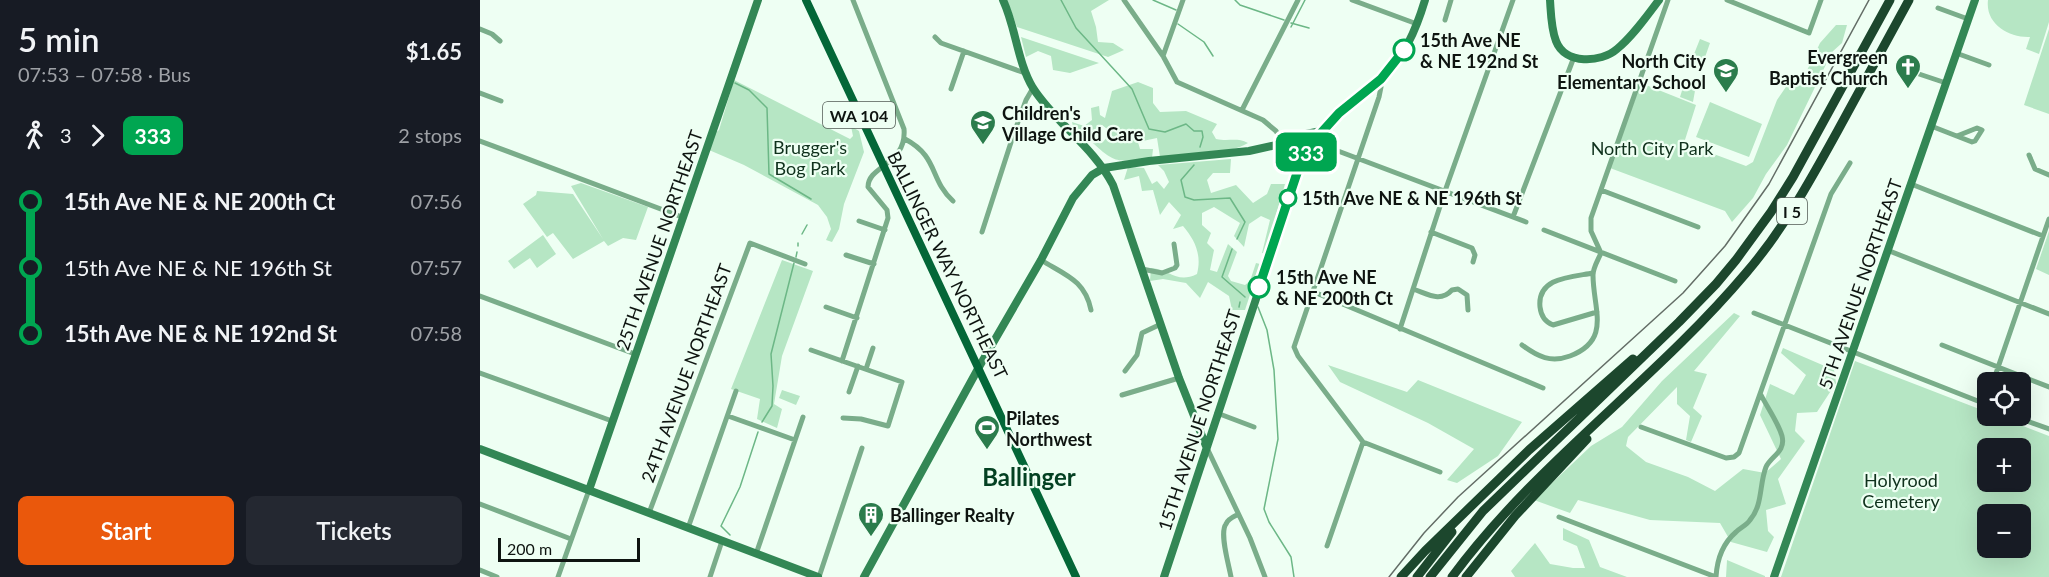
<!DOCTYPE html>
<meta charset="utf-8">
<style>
body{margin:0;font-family:Lato,sans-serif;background:#242831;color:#f1f3f6;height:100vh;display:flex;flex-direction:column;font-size:22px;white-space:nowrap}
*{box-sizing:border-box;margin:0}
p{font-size:20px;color:#9ea1a6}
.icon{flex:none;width:33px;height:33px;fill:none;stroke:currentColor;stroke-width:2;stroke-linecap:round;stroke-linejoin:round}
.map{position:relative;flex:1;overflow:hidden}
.sheet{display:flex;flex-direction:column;background:#171b24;width:480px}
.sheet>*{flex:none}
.badge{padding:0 12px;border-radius:9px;font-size:21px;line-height:39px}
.fabs{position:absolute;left:1497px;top:372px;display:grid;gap:12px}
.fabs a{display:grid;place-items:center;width:54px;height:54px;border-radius:9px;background:#171b24;box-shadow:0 6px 24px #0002;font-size:30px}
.scale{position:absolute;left:18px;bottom:15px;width:142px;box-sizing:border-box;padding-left:6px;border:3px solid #0e1410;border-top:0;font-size:16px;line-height:21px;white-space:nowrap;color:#0e1410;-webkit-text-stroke:4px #eefff3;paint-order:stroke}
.map>.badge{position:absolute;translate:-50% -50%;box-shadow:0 0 0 3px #fff}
.legs{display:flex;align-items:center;gap:9px;height:66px;padding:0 18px;font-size:20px}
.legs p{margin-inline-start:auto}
.summary{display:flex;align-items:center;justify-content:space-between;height:102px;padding:0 18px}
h1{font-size:33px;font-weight:600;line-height:45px}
.action{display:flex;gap:12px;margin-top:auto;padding:12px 18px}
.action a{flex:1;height:69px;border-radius:9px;background:#ea580c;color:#fff;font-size:24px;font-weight:600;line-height:69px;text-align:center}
.action a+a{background:#242831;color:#f1f3f6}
ul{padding:0 18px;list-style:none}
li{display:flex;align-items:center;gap:21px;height:66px;font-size:22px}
li i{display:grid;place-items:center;width:9px;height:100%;margin:0 8px;background:currentColor}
li i::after{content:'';width:15px;height:15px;margin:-8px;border:4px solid;border-radius:50%;background:#171b24}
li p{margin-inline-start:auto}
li:first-child i{background:linear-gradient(#0000 50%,currentColor 0)}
li:last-child i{background:linear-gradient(currentColor 50%,#0000 0)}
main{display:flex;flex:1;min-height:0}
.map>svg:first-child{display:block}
.green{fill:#b6e6c4;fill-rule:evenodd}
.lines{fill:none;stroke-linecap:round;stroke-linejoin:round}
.stream{stroke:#6cb786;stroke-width:1.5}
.street{stroke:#7aad8a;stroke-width:5}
.secondary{stroke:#338755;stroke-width:8}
.primary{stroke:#046738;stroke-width:8}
.highway{stroke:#1c472d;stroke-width:9}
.tram{stroke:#636d66;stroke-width:1.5}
.line-1-casing{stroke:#fff;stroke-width:14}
.line-1{stroke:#00a651;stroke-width:9}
.stop-1-dot{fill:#fff;stroke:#00a651;stroke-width:3}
.labels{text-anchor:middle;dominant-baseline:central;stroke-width:4.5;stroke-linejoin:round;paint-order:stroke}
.shield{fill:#eefff3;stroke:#515a54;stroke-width:1.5}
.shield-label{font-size:16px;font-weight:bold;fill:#0e1410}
.stop-label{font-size:18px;font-weight:bold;fill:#0e1410;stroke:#eefff3;text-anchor:start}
.poi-label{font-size:18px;font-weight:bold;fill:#0e1410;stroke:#eefff3;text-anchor:start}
.park-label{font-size:18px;fill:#0f311c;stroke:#eefff3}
.street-label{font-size:18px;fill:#0e1410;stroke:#eefff3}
.district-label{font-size:24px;font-weight:bold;fill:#044122;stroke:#eefff3}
</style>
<main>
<section class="sheet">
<div class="summary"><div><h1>5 min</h1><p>07:53 – 07:58 · Bus</p></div><b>$1.65</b></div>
<div class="legs"><svg class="icon" aria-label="walk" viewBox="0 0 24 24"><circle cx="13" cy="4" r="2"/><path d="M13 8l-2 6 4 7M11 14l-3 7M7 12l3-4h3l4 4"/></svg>3<svg class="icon" aria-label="forward" viewBox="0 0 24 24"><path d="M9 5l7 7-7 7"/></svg><b class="badge" style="background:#00a651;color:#fff">333</b><p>2 stops</p></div>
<ul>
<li><i style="color:#00a651"></i><b>15th Ave NE &amp; NE 200th Ct</b><p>07:56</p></li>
<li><i style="color:#00a651"></i><span>15th Ave NE &amp; NE 196th St</span><p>07:57</p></li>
<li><i style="color:#00a651"></i><b>15th Ave NE &amp; NE 192nd St</b><p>07:58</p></li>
</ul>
<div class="action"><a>Start</a><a>Tickets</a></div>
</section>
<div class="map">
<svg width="1569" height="577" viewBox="0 0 1569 577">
<rect width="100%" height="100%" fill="#eefff3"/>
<path class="green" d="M 527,0 L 629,0 L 611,11 L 616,27 L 618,42 L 633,43 L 644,50 L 628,57 L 537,27 Z
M 1508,0 L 1569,0 L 1569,22 L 1559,54 L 1546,49 L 1550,37 C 1529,38 1505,24 1508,0 Z
M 1356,25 L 1367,25 L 1362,43 L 1352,52 L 1307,145 L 1286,174 L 1273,198 L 1252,222 L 1245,211 L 1130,168 L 1161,83 L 1216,105 L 1204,143 L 1266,166 L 1273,162 L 1297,100 L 1310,81 L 1314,83 L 1322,81 L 1340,43 Z
M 1569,29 L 1569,114 L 1544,105 Z
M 541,37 L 619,63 L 590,73 L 573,70 L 571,56 L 558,51 L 546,57 Z
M 1220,39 L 1230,43 L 1223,63 L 1212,59 Z
M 254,80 L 370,139 L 373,136 L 371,126 L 379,131 L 384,152 L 364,204 L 359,229 L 352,242 L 346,240 L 351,229 L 347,217 L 338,205 L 264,165 L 229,150 L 235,133 L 239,130 Z
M 1205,81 L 1216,85 L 1213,102 L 1200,97 Z
M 658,82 L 673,88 L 673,103 L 680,112 L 706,111 L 737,124 L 732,132 L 736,139 C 749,142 756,137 768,143 C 749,155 703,155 680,157 L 677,138 L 658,142 L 660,149 L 673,149 L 672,158 C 640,161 637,166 613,143 L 623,142 L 631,132 L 622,125 L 606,140 L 593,126 L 592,122 L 604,126 L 612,120 L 611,108 L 619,106 L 620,115 L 625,118 L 632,91 Z
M 1230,102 L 1282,124 L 1269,157 L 1216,137 Z
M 751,159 L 750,173 L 733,173 L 727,180 L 731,193 L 756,185 L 773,203 L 787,194 L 791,184 L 805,184 L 785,253 L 782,253 L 790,220 L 781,216 L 769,224 L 764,247 L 754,236 L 760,223 L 734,207 L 722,213 L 722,225 L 731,233 L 727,243 L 734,250 L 730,270 L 737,272 L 748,244 L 757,252 L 748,276 L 751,281 L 765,285 L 770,281 L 776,263 L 780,264 L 765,310 L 752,310 L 749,296 L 728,282 L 720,298 L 706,283 L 683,279 L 670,281 L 671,268 C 691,270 697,284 717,274 C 722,255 715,240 703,226 L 693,229 L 701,215 L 689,202 L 680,215 L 673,190 L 662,191 L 659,176 L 644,180 L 648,167 L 664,168 L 672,184 L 677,181 L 684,189 L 689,182 L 684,171 L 678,165 Z
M 101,183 L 168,207 L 156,240 L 143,238 L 128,246 L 124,241 L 93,259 L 73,233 L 67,237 L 43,204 L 56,195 L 57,191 L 93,194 L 123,239 L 91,186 Z
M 1569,231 L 1569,275 L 1556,269 Z
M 63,235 L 76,254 L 57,268 L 50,258 L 34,269 L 28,261 Z
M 302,260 L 333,271 L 302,356 L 294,404 L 302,409 L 297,428 L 277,419 L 280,399 L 251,389 Z
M 1254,313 L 1260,316 L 1214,371 L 1227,374 L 1213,408 L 1222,416 L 1211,442 L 1206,440 L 1210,416 L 1197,404 L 1197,387 L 1148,437 L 1146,446 L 1166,462 L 1208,477 L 1235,491 L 1263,469 L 1285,473 L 1301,459 L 1280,415 L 1290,384 L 1314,395 L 1326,375 L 1301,353 L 1303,348 L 1354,370 L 1356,383 L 1337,412 L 1317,413 L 1315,431 L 1325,441 L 1298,479 L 1306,504 L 1286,510 L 1288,531 L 1294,537 L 1287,552 L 1251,542 L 1240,523 L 1170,520 L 1098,500 L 1090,513 L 1054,500 L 1111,446 L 1142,427 L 1182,381 Z
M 1375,361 L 1507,412 L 1508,416 L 1517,416 L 1569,436 L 1569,577 L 1301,577 ZM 1508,448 L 1540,448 L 1540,482 L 1508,482 ZM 1508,514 L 1540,514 L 1540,548 L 1508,548 Z
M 848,365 L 927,392 L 938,380 L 1042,422 L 1018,456 L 977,483 L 967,480 L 994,449 L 948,423 L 860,382 Z
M 302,390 L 320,396 L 316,405 L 299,398 Z
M 1083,528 L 1109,540 L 1120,567 L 1147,577 L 1035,577 L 1031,571 L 1055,543 L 1070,564 L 1093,568 L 1105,568 L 1097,546 L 1083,540 Z
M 1247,560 L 1285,576 L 1285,577 L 1246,577 Z"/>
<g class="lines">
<path class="stream" d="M 581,0 L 596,28 L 652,89 L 669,129 L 685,132 L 706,124 L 714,131 L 722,131 L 723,137 L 720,147
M 673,0 L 696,10
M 755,0 L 760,5 L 804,20
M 811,23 L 829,28
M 698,24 L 724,42 L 733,56
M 811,27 L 825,0
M 255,83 L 269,90 L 287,108 L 289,174 L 331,199
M 714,165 L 701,180 L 705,197 L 714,200 L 750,198 L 765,222 L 757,239
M 322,234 L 327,225
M 318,246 L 318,243
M 752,249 L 742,277 L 765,297
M 316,257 L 317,252
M 759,307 L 760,302
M 778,307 L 787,330 L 794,370 L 798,439 L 784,509 L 789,522 L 811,557 L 814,577
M 282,422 L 292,406 L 293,386 L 291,354 L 314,263
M 250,535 L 241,526 L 260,487 L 278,432"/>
<path class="street" d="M 644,0 L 683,56 L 697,82 L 783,120 L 796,131 L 803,143
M 872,0 L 937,24
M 1247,0 L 1329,33 L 1341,0
M 1458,8 L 1488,19
M 965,20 L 971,0
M 0,29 L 12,34 L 20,41
M 455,37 L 461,43 L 545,73
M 1476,53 L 1509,65
M 683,56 L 703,0
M 1424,69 L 1466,83
M 471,89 L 484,51
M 0,93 L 21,101
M 762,110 L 818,0
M 1451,126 L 1492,142 L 1495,141 L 1502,130 L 1497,128 L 1477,136
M 425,139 C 459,157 449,179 473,201
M 0,141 L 202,217
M 858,151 L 1046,222
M 1549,155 L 1555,169 L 1569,175
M 1431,184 L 1563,236
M 1121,190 L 1218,227
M 1033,217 L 1094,57
M 379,221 L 405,230
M 1064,230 L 1195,281
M 502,232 L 534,133 L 546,100 L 553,88
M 951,232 L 992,248 L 995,255 L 993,262
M 1407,250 L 1569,314
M 1121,253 L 1111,231 L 1111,218 L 1188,0
M 366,255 L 394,264
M 561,260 C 585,275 605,280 611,310
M 662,269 L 682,273 L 695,268 L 697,265 L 694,244
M 1113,273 C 1092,277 1057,277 1060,307 C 1061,316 1065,322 1073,325 L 1117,312
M 933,289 C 948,294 960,303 972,290 L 978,289 L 987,295 L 988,310
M 834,292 L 1063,388
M 0,296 L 155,354
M 346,307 L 377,318
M 1274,313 L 1508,405
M 920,329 L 965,191 L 1033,0
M 1042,345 C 1058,357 1071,363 1090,356 C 1132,340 1113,309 1113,275 C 1113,268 1118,260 1121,253
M 1462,345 L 1569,387
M 331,350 L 422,382 L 408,426 L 381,419 L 363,418
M 362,361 L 408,218 L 407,210 L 388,187 C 388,165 427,165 424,129 L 373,0
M 386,369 L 393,348
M 645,371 L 657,355 L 662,333 L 681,324
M 0,373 L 132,421
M 1513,382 L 1569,219
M 369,392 L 378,366
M 642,395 L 699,378
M 737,413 L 774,427
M 248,416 L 315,440
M 1533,416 L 1569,429
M 1161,427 L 1246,458 L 1254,457 L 1259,453 L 1351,194 L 1370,163
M 883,442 L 818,356 L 814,347 L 899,97 L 901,87 L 896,82
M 883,442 L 960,472
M 727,448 L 770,538 L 785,577
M 0,504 L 91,539
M 169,513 L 270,243 L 325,264
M 1079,517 L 1236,577
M 208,528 L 256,391
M 847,546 L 883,442
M 276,554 L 323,417
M 0,570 L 17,577
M 78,577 L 109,490
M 230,577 L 242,541
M 339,577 L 382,448
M 751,577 C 749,565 739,533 746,524 C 748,519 753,517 757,515
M 1236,577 C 1237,559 1242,544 1256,532 C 1260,528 1267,525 1270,520 C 1283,505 1279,485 1286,467 C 1291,456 1306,452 1302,436 C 1298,422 1287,407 1281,395"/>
<path class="secondary" d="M 523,0 C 536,28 537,61 553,88 C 576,124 613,146 633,185 L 699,378 L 726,446
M 1070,0 C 1071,14 1071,28 1076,41 C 1085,65 1121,63 1137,49 C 1153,36 1166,17 1179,0
M 816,140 L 821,135 L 841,131
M 0,449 L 338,577
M 109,490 L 278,0
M 384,577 L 499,367 L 561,260 L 593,198 L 612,175 L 624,168 L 669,161 L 769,151 L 819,140 L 825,140 L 831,144
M 684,577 L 821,163 C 842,123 868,109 900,80 C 924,58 936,30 945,0
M 1294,577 L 1495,0"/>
<path class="primary" d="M 326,0 L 596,577"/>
<path class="highway" d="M 921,577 L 945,551 L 1049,450 L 1153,359
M 937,577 L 972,532
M 950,577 L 1003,511 L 1199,322 L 1236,284 L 1256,260 L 1291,212 L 1313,177 L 1410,0
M 972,577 C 1056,463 1175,381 1266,273 C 1303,230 1330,181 1357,132 C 1381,88 1405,44 1429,0
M 986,577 L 1035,516 L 1107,439"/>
<path class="tram" d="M 909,577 L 944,533 L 978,497 L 1203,293 L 1245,246 L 1289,184 L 1389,0"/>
</g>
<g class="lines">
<defs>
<path id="line-1" d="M 779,287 L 818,170 L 831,144 L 859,113 L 901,79 L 924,50"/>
</defs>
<use href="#line-1" class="line-1-casing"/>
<use href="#line-1" class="line-1"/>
</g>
<defs>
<symbol id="church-pin" viewBox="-11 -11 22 30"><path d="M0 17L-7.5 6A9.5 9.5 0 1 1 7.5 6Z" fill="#2b7c4c" stroke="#eefff3"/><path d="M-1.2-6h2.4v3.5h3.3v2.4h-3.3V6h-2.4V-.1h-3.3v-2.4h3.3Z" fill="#fff"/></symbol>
<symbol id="school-pin" viewBox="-11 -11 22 30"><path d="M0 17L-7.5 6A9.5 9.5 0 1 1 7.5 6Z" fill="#2b7c4c" stroke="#eefff3"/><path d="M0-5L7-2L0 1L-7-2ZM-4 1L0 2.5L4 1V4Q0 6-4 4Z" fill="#fff"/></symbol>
<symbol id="stadium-pin" viewBox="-11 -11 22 30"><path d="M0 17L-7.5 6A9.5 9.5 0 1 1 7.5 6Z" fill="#2b7c4c" stroke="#eefff3"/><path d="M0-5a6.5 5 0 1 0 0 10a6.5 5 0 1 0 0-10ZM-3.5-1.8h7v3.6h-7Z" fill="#fff"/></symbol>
<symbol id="building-pin" viewBox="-11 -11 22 30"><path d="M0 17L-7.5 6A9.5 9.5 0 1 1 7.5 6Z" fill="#2b7c4c" stroke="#eefff3"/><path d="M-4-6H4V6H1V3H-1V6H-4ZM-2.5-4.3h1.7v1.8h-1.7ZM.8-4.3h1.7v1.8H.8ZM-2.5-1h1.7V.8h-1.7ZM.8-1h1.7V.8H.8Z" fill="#fff"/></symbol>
</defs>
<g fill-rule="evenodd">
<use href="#church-pin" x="1413" y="52" width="30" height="40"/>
<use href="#school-pin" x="1231" y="56" width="30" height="40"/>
<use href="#school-pin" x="488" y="108" width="30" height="40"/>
<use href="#stadium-pin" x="492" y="413" width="30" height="40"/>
<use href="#building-pin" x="376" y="500" width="30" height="40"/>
</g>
<g class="stop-1-dot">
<circle cx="924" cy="50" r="10"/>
<circle cx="808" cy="198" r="8"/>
<circle cx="779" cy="287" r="10"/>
</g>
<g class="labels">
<g class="shield">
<rect x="343" y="102" width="72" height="26" rx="4.5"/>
<rect x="1297" y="198" width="30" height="26" rx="4.5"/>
</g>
<g class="shield-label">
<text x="379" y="115">WA 104</text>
<text x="1312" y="211">I 5</text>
</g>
<g class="stop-label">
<text x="940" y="40">15th Ave NE<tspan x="940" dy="21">&amp; NE 192nd St</tspan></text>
<text x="822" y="198">15th Ave NE &amp; NE 196th St</text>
<text x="796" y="277">15th Ave NE<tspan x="796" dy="21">&amp; NE 200th Ct</tspan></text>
</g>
<g class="poi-label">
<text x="1408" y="57" text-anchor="end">Evergreen<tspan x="1408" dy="21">Baptist Church</tspan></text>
<text x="1226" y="61" text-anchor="end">North City<tspan x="1226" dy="21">Elementary School</tspan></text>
<text x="522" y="113">Children's<tspan x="522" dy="21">Village Child Care</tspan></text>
<text x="526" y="418">Pilates<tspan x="526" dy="21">Northwest</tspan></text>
<text x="410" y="515">Ballinger Realty</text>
</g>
<g class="park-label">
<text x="330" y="147">Brugger's<tspan x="330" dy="21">Bog Park</tspan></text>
<text x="1172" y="148">North City Park</text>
<text x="1421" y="480">Holyrood<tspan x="1421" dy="21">Cemetery</tspan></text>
</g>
<g class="street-label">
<text transform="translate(179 240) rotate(-71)">25TH AVENUE NORTHEAST</text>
<text transform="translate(468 265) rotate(64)">BALLINGER WAY NORTHEAST</text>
<text transform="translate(1380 284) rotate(-71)">5TH AVENUE NORTHEAST</text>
<text transform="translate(206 373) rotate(-70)">24TH AVENUE NORTHEAST</text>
<text transform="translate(719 420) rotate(-72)">15TH AVENUE NORTHEAST</text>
</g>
<g class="district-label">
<text x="549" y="476">Ballinger</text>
</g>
</g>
</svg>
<div class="fabs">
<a><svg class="icon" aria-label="locate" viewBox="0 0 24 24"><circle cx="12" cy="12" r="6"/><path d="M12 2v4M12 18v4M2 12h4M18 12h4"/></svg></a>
<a>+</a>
<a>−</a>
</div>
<div class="scale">200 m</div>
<b class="badge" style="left:826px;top:152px;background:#00a651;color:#fff">333</b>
</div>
</main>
